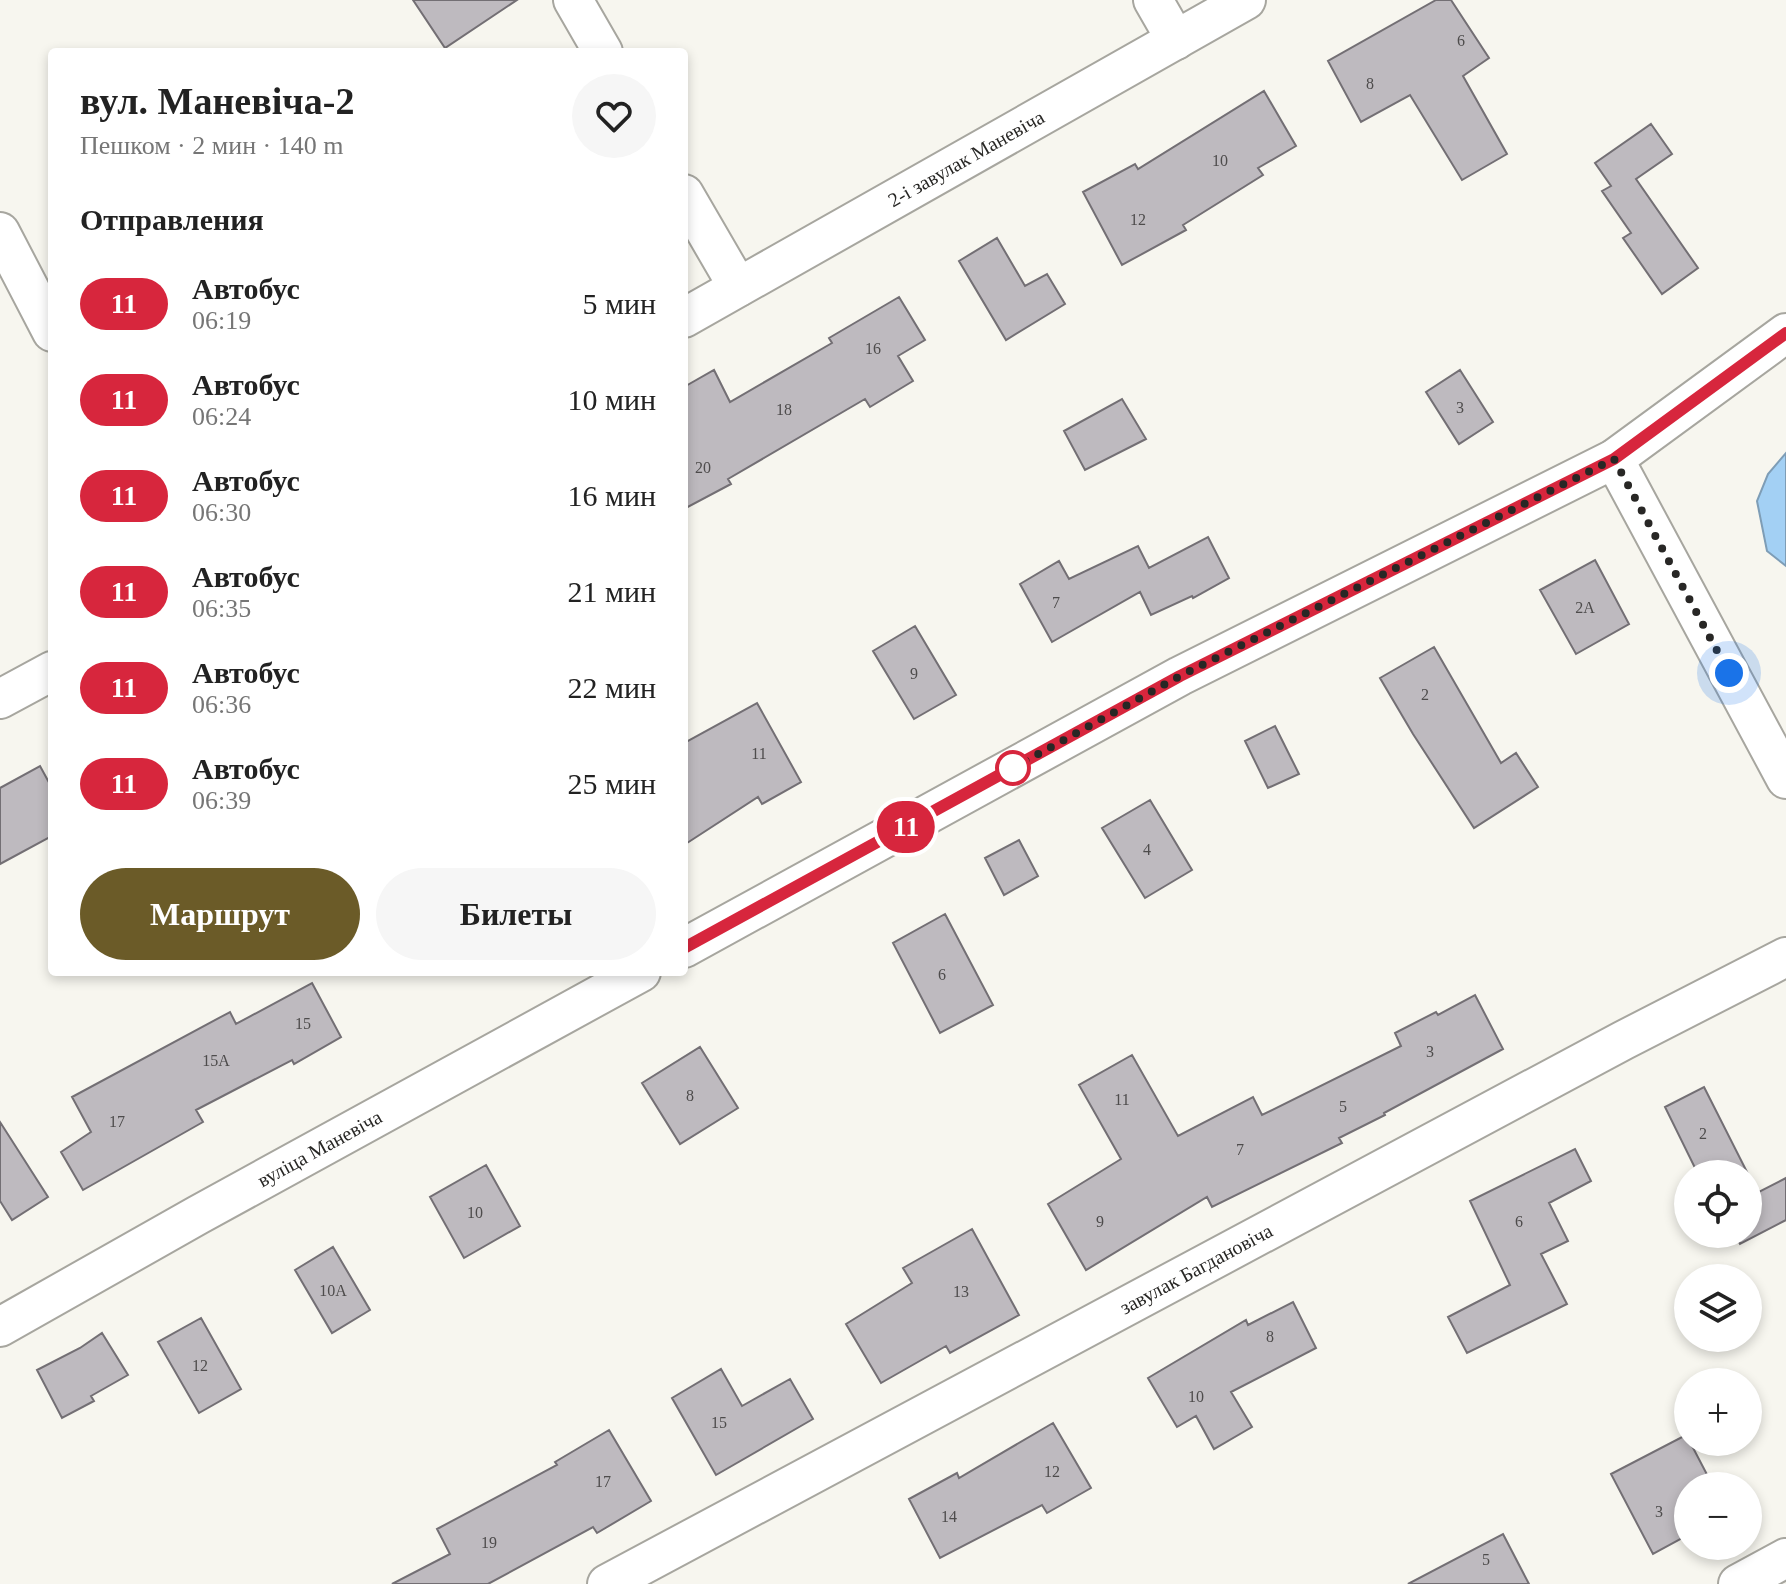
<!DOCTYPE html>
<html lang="ru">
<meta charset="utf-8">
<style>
body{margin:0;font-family:"Times New Roman",serif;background:#f6f6f6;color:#222;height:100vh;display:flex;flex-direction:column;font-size:30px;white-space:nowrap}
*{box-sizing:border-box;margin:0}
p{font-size:26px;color:#767676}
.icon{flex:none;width:44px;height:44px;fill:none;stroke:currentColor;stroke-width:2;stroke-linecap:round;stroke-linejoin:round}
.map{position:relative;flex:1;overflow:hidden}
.drawer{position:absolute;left:48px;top:48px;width:640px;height:928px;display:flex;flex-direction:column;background:#fff;border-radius:8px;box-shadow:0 4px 12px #0003}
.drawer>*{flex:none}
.badge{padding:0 16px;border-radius:26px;font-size:28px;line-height:52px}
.fabs{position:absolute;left:1674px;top:1160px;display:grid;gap:16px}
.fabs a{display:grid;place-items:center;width:88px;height:88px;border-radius:50%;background:#fff;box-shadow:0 4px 12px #0003;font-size:40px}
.you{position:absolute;width:40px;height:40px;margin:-20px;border:6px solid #fff;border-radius:50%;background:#1a73e8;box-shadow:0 0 0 12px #1a73e833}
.map>.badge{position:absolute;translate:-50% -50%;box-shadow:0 0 0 4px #fff}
h2{padding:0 32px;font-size:30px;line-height:72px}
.round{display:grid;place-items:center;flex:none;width:84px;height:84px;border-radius:42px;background:#f6f6f6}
.summary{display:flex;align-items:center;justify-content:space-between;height:136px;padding:0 32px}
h1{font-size:38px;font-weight:800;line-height:60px}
.button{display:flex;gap:16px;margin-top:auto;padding:16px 32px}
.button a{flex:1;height:92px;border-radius:48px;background:#6b5b28;color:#fff;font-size:32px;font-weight:800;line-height:92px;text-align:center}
.button a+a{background:#f6f6f6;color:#222}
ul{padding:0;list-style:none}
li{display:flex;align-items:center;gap:24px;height:96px;padding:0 32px}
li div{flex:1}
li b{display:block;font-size:30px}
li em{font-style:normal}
li .badge{min-width:88px;font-weight:700;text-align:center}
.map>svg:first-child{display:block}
.water{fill:#a3d0f4;stroke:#7e9db6;stroke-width:2}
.building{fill:#bebabf;stroke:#736f74;stroke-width:2}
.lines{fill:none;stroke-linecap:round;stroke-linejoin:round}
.street-casing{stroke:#a7a69f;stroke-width:42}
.street{stroke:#fff;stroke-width:38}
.line-casing{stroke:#fff;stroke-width:18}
.line{stroke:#d7263d;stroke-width:12}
.walk{stroke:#282725;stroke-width:8;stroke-dasharray:0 14.4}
.stop-dot{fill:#fff;stroke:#d7263d;stroke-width:4}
.labels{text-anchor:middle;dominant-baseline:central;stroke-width:7;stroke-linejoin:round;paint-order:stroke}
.number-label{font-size:16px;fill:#4e4c4c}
.street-label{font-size:20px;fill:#282725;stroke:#f7f6ef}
</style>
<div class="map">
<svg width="1786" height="1584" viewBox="0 0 1786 1584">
<rect width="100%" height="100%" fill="#f7f6ef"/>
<path class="water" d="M 1786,453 L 1786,566 L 1767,551 L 1757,501 L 1768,474 Z"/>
<path class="building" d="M 413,0 L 517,0 L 445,48 Z
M 1436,0 L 1451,0 L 1489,58 L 1463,76 L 1507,154 L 1462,180 L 1410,95 L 1361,122 L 1328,61 Z
M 1264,91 L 1296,146 L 1258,168 L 1263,175 L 1183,225 L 1186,230 L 1122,265 L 1083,192 L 1135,164 L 1138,169 Z
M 1651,124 L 1672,154 L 1636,179 L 1698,268 L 1662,294 L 1623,238 L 1631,233 L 1602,191 L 1611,186 L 1595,163 Z
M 997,238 L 1025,286 L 1047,274 L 1065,304 L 1006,340 L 959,261 Z
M 899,297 L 925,340 L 898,356 L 913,381 L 870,407 L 865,399 L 728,479 L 731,484 L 684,509 L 684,387 L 714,370 L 730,402 L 832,343 L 829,338 Z
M 1460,370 L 1493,422 L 1459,444 L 1426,392 Z
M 1122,399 L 1146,439 L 1085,470 L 1064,431 Z
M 1208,537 L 1229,578 L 1193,598 L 1192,596 L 1151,615 L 1140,592 L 1052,642 L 1020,584 L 1059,561 L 1069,579 L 1138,546 L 1149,568 Z
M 1595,560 L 1629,624 L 1576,654 L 1540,590 Z
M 915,626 L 956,695 L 914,719 L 873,651 Z
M 1434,647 L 1501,763 L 1516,753 L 1538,787 L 1474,828 L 1413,734 L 1380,678 Z
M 757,703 L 801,782 L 762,804 L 758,797 L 684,845 L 684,743 Z
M 1275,726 L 1299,774 L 1268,788 L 1245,741 Z
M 40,766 L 52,788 L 52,836 L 0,864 L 0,788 Z
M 1150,800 L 1192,870 L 1145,898 L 1102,828 Z
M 1019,840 L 1038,876 L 1004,895 L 985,858 Z
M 945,914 L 993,1005 L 940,1033 L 893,943 Z
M 312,983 L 341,1037 L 294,1064 L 292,1060 L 196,1110 L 203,1122 L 83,1190 L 61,1152 L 91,1132 L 72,1097 L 230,1012 L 236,1024 Z
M 1475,995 L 1503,1049 L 1384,1113 L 1385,1115 L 1339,1138 L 1342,1143 L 1212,1207 L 1207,1197 L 1086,1270 L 1048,1204 L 1121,1159 L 1079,1085 L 1132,1055 L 1178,1136 L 1253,1097 L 1262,1115 L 1401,1046 L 1395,1033 L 1436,1012 L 1438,1015 Z
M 700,1047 L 738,1108 L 680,1144 L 642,1083 Z
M 1704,1087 L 1748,1174 L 1698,1174 L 1665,1107 Z
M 0,1122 L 48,1197 L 12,1220 L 0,1201 Z
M 1575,1149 L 1591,1181 L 1549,1203 L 1568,1241 L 1541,1254 L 1567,1304 L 1467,1353 L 1448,1317 L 1510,1285 L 1470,1201 Z
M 486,1165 L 520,1226 L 464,1258 L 430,1197 Z
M 1748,1174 L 1757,1193 L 1786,1178 L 1786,1220 L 1740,1244 L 1735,1234 L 1748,1234 Z
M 972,1229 L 1019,1315 L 950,1353 L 946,1346 L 881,1383 L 846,1324 L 912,1283 L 903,1268 Z
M 333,1247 L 370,1310 L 332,1333 L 295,1270 Z
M 1293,1302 L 1316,1348 L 1231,1392 L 1252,1427 L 1214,1449 L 1196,1416 L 1177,1427 L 1148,1378 L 1246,1320 L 1248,1325 Z
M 201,1318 L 241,1389 L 199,1413 L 158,1342 Z
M 102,1333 L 128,1375 L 91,1396 L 94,1401 L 62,1418 L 37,1370 L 80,1348 Z
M 721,1369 L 742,1406 L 790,1379 L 813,1419 L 716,1475 L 672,1398 Z
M 1053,1423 L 1091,1488 L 1047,1513 L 1042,1505 L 940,1558 L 909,1499 L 957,1473 L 959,1478 Z
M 609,1430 L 651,1501 L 597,1533 L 593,1527 L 488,1584 L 392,1584 L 450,1554 L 437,1529 L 557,1465 L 555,1462 Z
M 1686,1435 L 1688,1442 L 1690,1442 L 1713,1486 L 1688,1486 L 1688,1535 L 1653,1554 L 1611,1474 Z
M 1503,1534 L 1529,1584 L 1408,1584 Z"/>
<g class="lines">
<defs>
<g id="street">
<path d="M 573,0 L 603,52"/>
<path d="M 1153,0 L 1176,40"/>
<path d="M 684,194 L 738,287"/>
<path d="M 0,232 L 52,332"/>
<path id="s1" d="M 684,318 L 1246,0"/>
<path d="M 1614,459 L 1786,779"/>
<path d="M 0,699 L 52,671"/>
<path d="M 684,948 L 1180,676 L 1614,459 L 1786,333"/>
<path id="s2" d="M 0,1327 L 198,1215 L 641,972"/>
<path id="s3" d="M 607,1584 L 1624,1040 L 1786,957"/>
<path d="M 1738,1584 L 1786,1558"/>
</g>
</defs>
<use href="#street" class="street-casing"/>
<use href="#street" class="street"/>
</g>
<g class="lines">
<defs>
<path id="line" d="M 684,948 L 1180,676 L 1614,459 L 1786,333"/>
</defs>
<use href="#line" class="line-casing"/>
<use href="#line" class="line"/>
<path class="walk" d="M 1013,768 L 1180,676 L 1614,459 L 1729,673"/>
</g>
<circle class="stop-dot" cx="1013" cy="768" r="16"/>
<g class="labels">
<g class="number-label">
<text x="1461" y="40">6</text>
<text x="1370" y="83">8</text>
<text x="1220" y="160">10</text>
<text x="1138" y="219">12</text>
<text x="873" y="348">16</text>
<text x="1460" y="407">3</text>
<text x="784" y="409">18</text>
<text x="703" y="467">20</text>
<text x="1056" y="602">7</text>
<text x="1585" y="607">2А</text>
<text x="914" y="673">9</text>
<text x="1425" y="694">2</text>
<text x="759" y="753">11</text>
<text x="1147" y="849">4</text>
<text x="942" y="974">6</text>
<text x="303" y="1023">15</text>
<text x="1430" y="1051">3</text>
<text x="216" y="1060">15А</text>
<text x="690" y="1095">8</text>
<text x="1122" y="1099">11</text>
<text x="1343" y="1106">5</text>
<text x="117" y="1121">17</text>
<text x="1703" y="1133">2</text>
<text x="1240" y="1149">7</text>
<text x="475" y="1212">10</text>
<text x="1100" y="1221">9</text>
<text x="1519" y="1221">6</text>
<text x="333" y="1290">10А</text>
<text x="961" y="1291">13</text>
<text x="1270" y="1336">8</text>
<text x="200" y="1365">12</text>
<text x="1196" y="1396">10</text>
<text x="719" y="1422">15</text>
<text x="1052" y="1471">12</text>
<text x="603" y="1481">17</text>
<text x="1659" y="1511">3</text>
<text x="949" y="1516">14</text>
<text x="489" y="1542">19</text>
<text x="1486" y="1559">5</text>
</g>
<g class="street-label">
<text stroke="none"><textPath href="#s1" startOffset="324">2-і завулак Маневіча</textPath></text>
<text stroke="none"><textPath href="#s2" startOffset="366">вуліца Маневіча</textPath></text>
<text stroke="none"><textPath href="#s3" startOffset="668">завулак Багдановіча</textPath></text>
</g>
</g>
</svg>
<div class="fabs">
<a><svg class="icon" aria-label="locate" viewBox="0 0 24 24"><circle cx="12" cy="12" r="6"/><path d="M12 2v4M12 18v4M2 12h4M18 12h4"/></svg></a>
<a><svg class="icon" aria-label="layers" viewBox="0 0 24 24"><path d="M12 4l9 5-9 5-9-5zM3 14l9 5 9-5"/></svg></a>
<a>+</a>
<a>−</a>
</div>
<div class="you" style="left:1729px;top:673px"></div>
<b class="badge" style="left:906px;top:827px;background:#d7263d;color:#fff">11</b>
<section class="drawer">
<div class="summary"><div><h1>вул. Маневіча-2</h1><p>Пешком · 2 мин · 140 m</p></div><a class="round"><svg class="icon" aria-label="heart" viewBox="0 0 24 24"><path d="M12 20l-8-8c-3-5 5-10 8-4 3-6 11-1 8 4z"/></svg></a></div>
<h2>Отправления</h2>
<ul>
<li><span class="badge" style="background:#d7263d;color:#fff">11</span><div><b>Автобус</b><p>06:19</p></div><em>5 мин</em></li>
<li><span class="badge" style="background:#d7263d;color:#fff">11</span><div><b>Автобус</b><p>06:24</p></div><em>10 мин</em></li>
<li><span class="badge" style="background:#d7263d;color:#fff">11</span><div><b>Автобус</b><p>06:30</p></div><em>16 мин</em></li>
<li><span class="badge" style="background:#d7263d;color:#fff">11</span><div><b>Автобус</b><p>06:35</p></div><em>21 мин</em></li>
<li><span class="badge" style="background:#d7263d;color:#fff">11</span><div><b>Автобус</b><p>06:36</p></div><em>22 мин</em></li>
<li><span class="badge" style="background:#d7263d;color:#fff">11</span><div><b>Автобус</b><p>06:39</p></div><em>25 мин</em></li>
</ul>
<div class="button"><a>Маршрут</a><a>Билеты</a></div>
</section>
</div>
